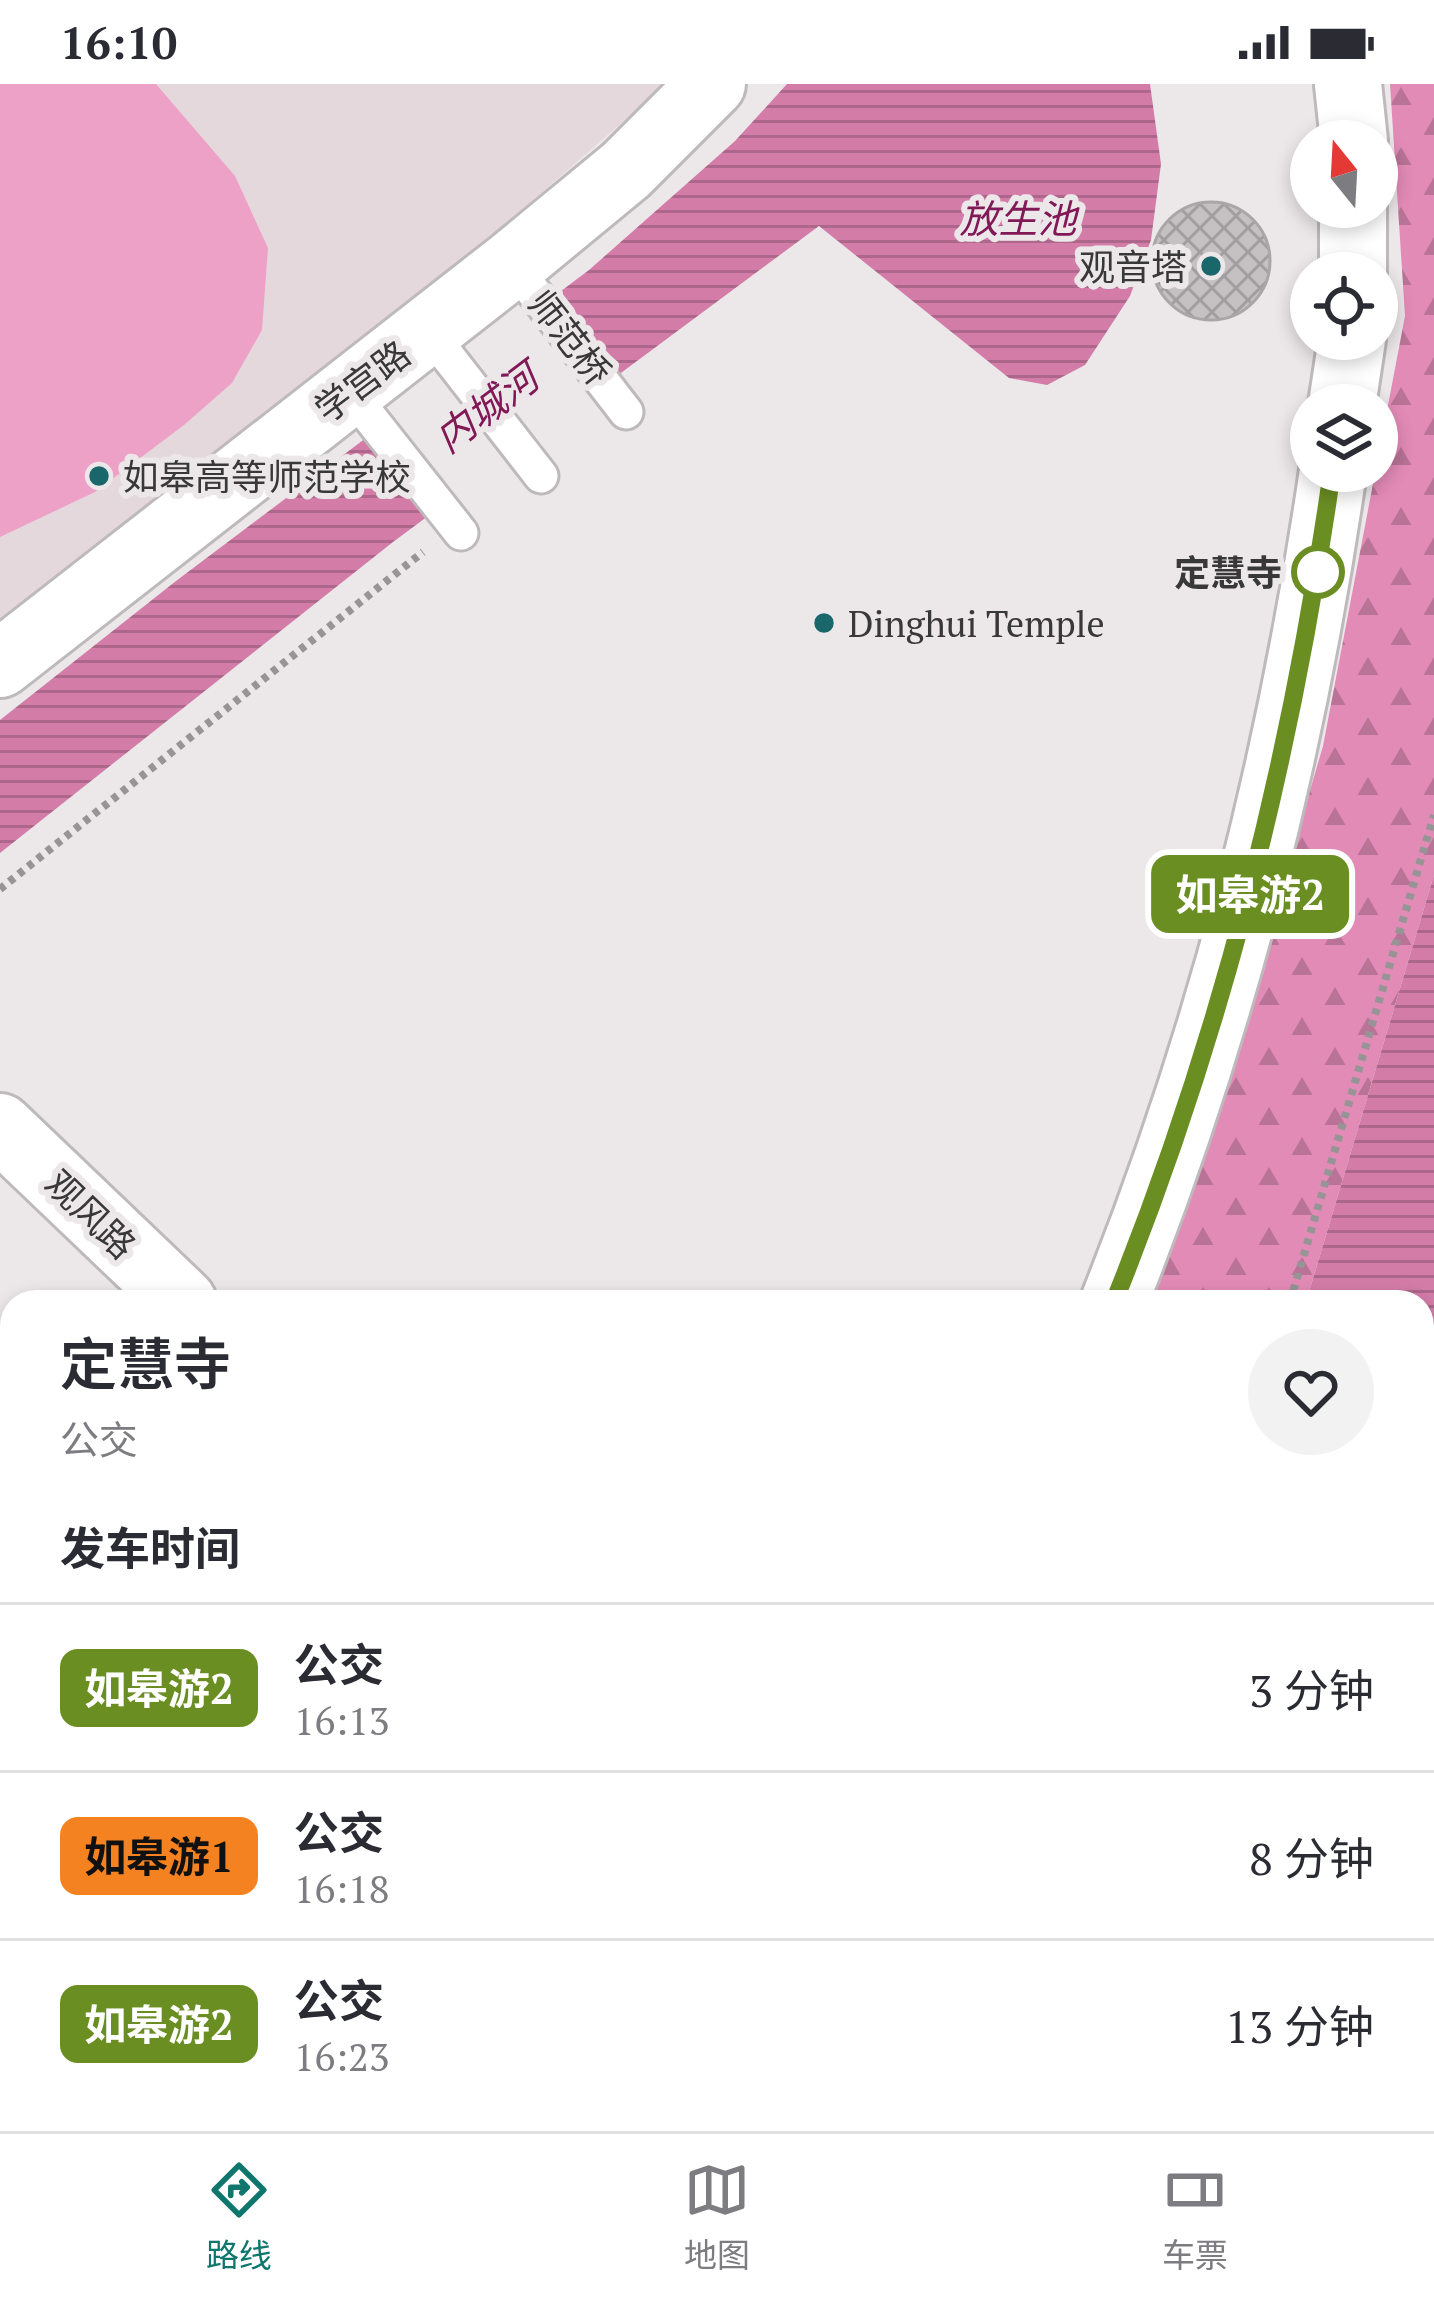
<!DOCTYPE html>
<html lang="zh">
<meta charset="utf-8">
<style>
body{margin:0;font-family:"PT Serif","Noto Sans SC",serif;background:#f2f2f3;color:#2b2b33;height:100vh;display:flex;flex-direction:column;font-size:45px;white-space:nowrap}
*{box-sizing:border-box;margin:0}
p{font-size:39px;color:#7c7c81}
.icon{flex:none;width:66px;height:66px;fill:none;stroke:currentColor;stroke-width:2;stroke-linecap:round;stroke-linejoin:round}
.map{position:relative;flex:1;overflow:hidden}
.sheet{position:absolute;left:0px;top:1206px;width:1434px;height:843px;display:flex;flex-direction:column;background:#fff;border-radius:36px 36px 0 0;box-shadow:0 6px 18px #0003}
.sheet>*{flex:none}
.badge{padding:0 24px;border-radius:18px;font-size:42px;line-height:78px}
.needle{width:78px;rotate:342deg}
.tools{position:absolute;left:1290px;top:36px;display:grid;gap:24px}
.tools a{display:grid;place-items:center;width:108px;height:108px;border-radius:50%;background:#fff;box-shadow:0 6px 18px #0003;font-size:60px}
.map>.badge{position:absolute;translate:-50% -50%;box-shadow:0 0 0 6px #fff}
h2{padding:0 60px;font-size:45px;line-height:108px}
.round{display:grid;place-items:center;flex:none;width:126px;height:126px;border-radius:63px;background:#f2f2f3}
.head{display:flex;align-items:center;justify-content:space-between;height:204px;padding:0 60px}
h1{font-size:57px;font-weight:600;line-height:90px}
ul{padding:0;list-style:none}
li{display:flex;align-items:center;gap:36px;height:168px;padding:0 60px;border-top:3px solid #e1e1e2}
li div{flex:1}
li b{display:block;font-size:45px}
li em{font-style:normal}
li .badge{min-width:132px;font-weight:700;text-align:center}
.status{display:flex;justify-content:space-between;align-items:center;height:84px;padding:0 60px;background:#fff;direction:ltr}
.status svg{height:33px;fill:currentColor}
.tab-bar{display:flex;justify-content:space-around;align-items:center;height:168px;border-top:3px solid #e1e1e2;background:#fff;font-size:33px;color:#7c7c81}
.tab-bar a{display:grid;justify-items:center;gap:6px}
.tab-bar .on{color:#0f766e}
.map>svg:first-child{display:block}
.built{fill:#e4d8dd}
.grass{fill:#eea1c6}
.forest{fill:url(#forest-firs)}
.water{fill:url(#water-rules)}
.pier{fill:#ece7e9}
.building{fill:url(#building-cross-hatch);stroke:#aaa6a8;stroke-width:3}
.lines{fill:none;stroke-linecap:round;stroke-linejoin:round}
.service-casing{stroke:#beb9bb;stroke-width:39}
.tertiary-casing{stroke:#beb9bb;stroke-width:72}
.path{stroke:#979495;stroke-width:8;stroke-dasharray:6 6;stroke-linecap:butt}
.service{stroke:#fff;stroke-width:33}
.tertiary{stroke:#fff;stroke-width:66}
.line-casing{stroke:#fff;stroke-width:27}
.line{stroke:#6b8e23;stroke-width:18}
.poi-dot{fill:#19676a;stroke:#ece7e9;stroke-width:4.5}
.stop-dot{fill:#fff;stroke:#6b8e23;stroke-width:6}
.labels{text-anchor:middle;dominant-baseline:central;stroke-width:12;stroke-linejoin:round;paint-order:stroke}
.poi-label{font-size:36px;fill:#393838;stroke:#ece7e9;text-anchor:start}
.street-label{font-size:36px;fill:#393838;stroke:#ece7e9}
.stop-label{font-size:36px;font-weight:bold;fill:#393838;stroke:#ece7e9;text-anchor:end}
.water-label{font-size:39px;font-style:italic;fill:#811957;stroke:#ece7e9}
</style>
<div class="status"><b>16:10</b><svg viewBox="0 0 49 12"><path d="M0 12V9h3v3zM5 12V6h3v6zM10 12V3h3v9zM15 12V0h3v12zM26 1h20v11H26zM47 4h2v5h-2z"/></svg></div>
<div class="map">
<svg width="1434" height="2047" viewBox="0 0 1434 2047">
<defs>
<pattern id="forest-firs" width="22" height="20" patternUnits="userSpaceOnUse" patternTransform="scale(3)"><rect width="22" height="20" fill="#e38bb7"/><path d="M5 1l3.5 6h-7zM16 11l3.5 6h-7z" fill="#b97396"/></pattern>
<pattern id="water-rules" width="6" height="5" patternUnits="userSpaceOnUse" patternTransform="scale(3)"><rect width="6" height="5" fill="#d37ca8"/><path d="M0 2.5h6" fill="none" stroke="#ac678a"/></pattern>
<pattern id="building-cross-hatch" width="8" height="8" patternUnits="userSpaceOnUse" patternTransform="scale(3)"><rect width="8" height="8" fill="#c5c1c3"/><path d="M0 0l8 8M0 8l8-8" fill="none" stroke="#a19e9f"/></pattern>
</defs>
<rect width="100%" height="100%" fill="#ece7e9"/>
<path class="built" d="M 0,0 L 666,0 L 396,236 L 0,549 Z"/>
<path class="grass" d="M 0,0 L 156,0 L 235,92 L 268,164 L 262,246 L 232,299 L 184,341 L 95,408 L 0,453 Z"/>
<path class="forest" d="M 1390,0 L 1434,0 L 1434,791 L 1306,1218 L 1138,1218 L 1271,840 L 1323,662 L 1405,232 Z"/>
<path class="water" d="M 787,0 L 1150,0 L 1161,80 L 1151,156 L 1130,212 L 1085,281 L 1047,301 L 1009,294 L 819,142 L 393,458 L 0,769 L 0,636 L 176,497 L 589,186 L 735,57 Z
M 1434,791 L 1434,1484 L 1422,1510 L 1422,1218 L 1306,1218 Z"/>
<path class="pier" d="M 545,212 L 619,297 L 431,437 L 363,350 Z"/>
<path class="building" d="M1152 177a59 59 0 1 1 118 0a59 59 0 1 1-118 0Z
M 12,2013 L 12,2037 L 153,2037 L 139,2047 L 0,2047 L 0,2022 Z
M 350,2037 L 507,2037 L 500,2042 L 503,2047 L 336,2047 Z"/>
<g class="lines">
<defs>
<path id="service" d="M 512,180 L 626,328
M 428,247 L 541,392
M 349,307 L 461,449"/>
<path id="tertiary" d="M 1348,0 L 1354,57
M 1353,189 L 1353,123
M 1342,321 L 1352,255
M 0,580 L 512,180 L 626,86 L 712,0
M 0,1043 L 183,1218
M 1114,1218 C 1222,948 1291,675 1333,387
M 1085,2037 L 1099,2047
M 768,2047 L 772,2037"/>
</defs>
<use href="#service" class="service-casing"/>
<use href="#tertiary" class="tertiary-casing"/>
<path class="path" d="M 0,805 L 423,468
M 1290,1218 L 1434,731
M 1422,1539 L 1434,1512
M 990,2047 L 994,2037
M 1221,2047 L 1225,2037"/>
<use href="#service" class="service"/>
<use href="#tertiary" class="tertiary"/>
</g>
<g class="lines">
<defs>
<path id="line" d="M 1114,1218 C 1222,951 1292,672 1332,387"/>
</defs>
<use href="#line" class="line-casing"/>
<use href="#line" class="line"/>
</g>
<g class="poi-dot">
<circle cx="1211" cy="182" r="12"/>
<circle cx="99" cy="392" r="12"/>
<circle cx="824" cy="539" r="12"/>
</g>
<circle class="stop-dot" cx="1318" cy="488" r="24"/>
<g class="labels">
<g class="poi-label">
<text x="1187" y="182" text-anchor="end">观音塔</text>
<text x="123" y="392">如皋高等师范学校</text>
<text x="848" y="539">Dinghui Temple</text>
</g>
<g class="street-label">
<text transform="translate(570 253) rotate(52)">师范桥</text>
<text transform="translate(362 297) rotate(-37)">学宫路</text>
<text transform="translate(91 1130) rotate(44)">观风路</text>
</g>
<g class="stop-label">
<text x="1282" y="488">定慧寺</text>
</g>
<g class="water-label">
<text x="1018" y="134">放生池</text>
<text transform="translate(486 323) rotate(-37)">内城河</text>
</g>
</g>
</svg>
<div class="tools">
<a><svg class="needle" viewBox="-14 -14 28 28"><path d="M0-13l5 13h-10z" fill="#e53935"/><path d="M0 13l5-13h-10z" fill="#7c7c81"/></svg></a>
<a><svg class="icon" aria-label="locate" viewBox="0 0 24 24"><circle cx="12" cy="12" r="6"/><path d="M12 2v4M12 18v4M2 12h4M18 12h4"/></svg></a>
<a><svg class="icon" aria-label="layers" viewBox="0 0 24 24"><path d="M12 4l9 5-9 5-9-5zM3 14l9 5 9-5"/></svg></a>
</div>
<b class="badge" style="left:1250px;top:810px;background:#6b8e23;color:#fff">如皋游2</b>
<section class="sheet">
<div class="head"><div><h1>定慧寺</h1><p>公交</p></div><a class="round"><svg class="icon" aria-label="heart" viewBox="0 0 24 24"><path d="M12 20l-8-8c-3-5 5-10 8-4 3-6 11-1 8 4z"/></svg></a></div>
<h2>发车时间</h2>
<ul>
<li><span class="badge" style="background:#6b8e23;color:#fff">如皋游2</span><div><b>公交</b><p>16:13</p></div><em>3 分钟</em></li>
<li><span class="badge" style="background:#f58220;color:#111">如皋游1</span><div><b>公交</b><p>16:18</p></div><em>8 分钟</em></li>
<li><span class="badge" style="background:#6b8e23;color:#fff">如皋游2</span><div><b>公交</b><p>16:23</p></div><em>13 分钟</em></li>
</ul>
</section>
</div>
<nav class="tab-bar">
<a class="on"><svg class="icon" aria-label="directions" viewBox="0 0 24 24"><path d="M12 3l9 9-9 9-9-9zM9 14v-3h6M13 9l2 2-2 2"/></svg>路线</a>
<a><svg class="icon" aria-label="map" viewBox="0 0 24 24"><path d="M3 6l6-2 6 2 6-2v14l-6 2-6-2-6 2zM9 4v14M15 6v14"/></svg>地图</a>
<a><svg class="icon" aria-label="tickets" viewBox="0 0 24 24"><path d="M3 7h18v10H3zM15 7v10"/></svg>车票</a>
</nav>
